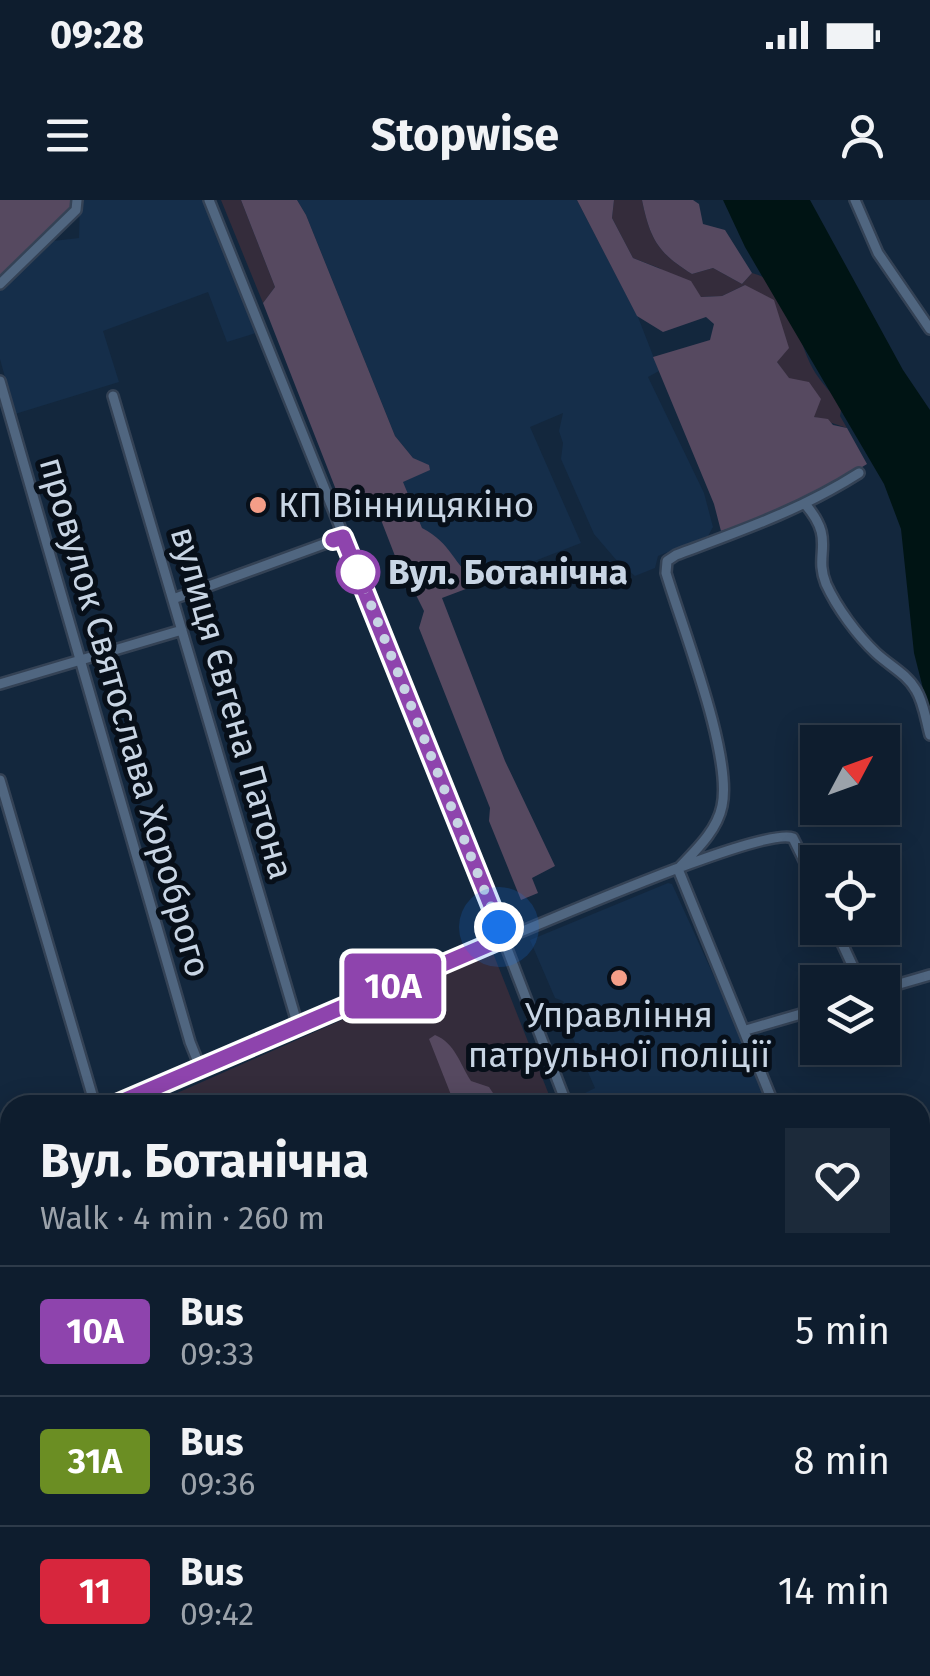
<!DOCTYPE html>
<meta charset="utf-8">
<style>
body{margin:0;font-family:"Fira Sans",sans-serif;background:#1c2a3a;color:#f1f3f6;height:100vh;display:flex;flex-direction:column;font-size:38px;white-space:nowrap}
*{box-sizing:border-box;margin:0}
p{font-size:32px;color:#9ba2aa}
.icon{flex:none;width:55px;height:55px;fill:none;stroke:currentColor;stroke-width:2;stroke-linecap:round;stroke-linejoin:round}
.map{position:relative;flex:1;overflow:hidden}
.panel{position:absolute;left:0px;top:895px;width:930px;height:582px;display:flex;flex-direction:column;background:#0e1d2e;border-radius:30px 30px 0 0;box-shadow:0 5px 25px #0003,0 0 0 2px #2e3b4a}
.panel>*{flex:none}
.badge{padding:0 20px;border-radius:8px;font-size:35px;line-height:65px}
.needle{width:65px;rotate:49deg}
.buttons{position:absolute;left:800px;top:525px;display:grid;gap:20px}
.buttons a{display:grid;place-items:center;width:100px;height:100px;border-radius:0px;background:#0e1d2e;box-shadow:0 5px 25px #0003,0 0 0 2px #2e3b4a;font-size:50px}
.you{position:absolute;width:50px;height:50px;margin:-25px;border:8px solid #fff;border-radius:50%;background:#1a73e8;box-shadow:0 0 0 15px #1a73e833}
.map>.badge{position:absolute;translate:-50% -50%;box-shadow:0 0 0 5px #fff}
.round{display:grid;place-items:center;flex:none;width:105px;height:105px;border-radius:0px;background:#1c2a3a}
.headline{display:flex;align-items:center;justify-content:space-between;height:170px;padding:0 40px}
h1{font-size:48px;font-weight:700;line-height:75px}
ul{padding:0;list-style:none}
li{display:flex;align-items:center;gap:30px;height:130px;padding:0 40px;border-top:2px solid #2e3b4a}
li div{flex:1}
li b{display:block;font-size:38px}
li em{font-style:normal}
li .badge{min-width:110px;font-weight:700;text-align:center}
.status{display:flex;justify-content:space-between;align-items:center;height:70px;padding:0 50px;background:#0e1d2e;direction:ltr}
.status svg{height:28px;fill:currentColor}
header{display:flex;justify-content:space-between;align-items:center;height:130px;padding:0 40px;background:#0e1d2e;font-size:45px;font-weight:700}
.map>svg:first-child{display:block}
.built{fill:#152e4a}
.green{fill:#342c3b}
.forest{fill:#564960}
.water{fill:#001414}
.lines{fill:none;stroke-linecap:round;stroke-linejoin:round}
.minor-casing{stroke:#344255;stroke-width:14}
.tertiary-casing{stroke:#344255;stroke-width:16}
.minor{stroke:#506680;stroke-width:9}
.tertiary{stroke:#506680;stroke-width:11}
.line-casing{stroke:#fff;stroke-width:22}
.line{stroke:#8e44ad;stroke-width:15}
.walk{stroke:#c8d5e4;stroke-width:10;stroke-dasharray:0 18}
.poi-dot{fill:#f49e88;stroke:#070f19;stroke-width:4}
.stop-dot{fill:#fff;stroke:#8e44ad;stroke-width:5}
.labels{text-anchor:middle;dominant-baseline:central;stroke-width:10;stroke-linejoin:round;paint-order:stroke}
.poi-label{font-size:35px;fill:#c8d5e4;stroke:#070f19;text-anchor:start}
.stop-label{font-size:35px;font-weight:bold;fill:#c8d5e4;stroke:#070f19;text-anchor:start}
.street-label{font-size:35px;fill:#c8d5e4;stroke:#070f19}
</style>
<div class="status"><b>09:28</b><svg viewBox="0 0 49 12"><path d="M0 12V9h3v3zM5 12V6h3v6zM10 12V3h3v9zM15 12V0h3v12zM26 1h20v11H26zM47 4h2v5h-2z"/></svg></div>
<header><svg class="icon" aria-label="menu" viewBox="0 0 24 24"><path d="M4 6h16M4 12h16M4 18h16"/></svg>Stopwise<svg class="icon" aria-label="person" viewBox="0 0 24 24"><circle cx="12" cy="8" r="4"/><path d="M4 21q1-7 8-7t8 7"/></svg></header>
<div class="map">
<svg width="930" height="1476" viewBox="0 0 930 1476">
<rect width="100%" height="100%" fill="#13273d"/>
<path class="built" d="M 80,0 L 203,0 L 256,133 L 227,142 L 208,92 L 103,131 L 119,182 L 15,214 L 0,159 L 0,89 L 53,41 L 79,38 Z
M 297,0 L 577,0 L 638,117 L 659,171 L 648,177 L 704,293 L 713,327 L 708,336 L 658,356 L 655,368 L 635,376 L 618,362 L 594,334 L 561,259 L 563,243 L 559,231 L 563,213 L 530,227 L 581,343 L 442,397 L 396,285 L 430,269 L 413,258 L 395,236 L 306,15 Z
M 668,683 L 672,684 L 726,803 L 767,905 L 583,905 L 579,896 L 595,888 L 564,818 L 567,809 L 563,801 L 555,798 L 530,740 Z"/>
<path class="green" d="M 221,0 L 241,0 L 275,87 L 263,103 Z
M 614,0 L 642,0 C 650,39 658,53 692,74 L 713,68 L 742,84 L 752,73 C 794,84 795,137 813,169 C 820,182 833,194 842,206 L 840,216 L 847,228 L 814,217 L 777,162 L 745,85 L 722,96 L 701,97 L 659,68 L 633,58 L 612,18 Z
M 493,753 L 553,905 L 150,905 Z"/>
<path class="forest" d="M 0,0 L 77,0 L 76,10 L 0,83 Z
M 241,0 L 297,0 L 306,15 L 395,236 L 413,258 L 429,265 L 430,270 L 403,282 L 422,328 C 453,344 452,364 479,384 L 442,398 L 505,561 L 555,666 L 532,678 L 538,693 L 521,700 L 489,621 L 490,608 L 419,428 L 424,411 L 409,381 L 402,374 L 376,307 L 367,303 L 355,306 L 352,316 L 347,318 L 263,103 L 275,87 Z
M 577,0 L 614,0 L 612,18 L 633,58 L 691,81 L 701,97 L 722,96 L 745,85 L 774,100 L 789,148 L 777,162 L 789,178 L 809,182 L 821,199 L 814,217 L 828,219 L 833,225 L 847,228 L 867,264 C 820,293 774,314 721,331 L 714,304 L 653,157 L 710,140 L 714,124 L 706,117 L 663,132 L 637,116 Z
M 642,0 L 693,0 L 699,4 L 703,24 L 725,30 L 752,73 L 742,84 L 713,68 L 692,74 C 658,53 650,39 642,0 Z
M 435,835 C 455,843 460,864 471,881 L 489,887 L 501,905 L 455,905 L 429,839 Z
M 10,968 L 10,1468 L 611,1468 L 608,1476 L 0,1476 L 0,972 Z"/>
<path class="water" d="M 723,0 L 810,0 L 903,170 L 930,210 L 930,516 L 914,453 L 901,329 L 884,284 L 745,47 Z"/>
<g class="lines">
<defs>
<path id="minor" d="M 209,0 L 461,629 L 567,905
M 855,0 L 878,53 L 930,129
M 0,84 L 76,10 L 77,0
M 0,181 L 190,842 L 200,867
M 113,196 L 298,826
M 805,304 C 837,341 813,352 826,384 C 837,408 857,435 876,453 C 890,466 907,474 916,490 C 924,503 926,521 930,535
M 173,399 L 343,337
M 0,484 L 182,430
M 0,580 L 95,905
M 678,669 C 695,651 717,631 722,606 C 733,556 682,427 666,373 L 667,361 L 676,355 C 740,331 801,310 859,273
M 678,669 L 774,905
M 835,728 L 860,782
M 503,739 C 547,722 763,626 793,638 L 818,689
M 882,789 L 930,775
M 746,830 L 818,809
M 920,985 L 930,988
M 920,1209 L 930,1175
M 705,1468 L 715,1476
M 907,1468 L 908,1476"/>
<path id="tertiary" d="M 113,905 L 503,739
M 0,948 L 10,944"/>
</defs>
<use href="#minor" class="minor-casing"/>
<use href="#tertiary" class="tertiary-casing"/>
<use href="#minor" class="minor"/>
<use href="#tertiary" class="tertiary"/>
</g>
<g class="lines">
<defs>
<path id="line" d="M 114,905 L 504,738 L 343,337 L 333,340"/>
</defs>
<use href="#line" class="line-casing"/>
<use href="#line" class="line"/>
<path class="walk" d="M 358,372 L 499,727"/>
</g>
<g class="poi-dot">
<circle cx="258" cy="305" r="10"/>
<circle cx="619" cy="778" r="10"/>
</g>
<circle class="stop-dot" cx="358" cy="372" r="20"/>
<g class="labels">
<g class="poi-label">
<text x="278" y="305">КП Вінницякіно</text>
<text x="619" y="815" text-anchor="middle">Управління<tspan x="619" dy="40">патрульної поліції</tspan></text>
</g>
<g class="stop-label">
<text x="388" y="372">Вул. Ботанічна</text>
</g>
<g class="street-label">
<text transform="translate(232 503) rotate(74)">вулиця Євгена Патона</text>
<text transform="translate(125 517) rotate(74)">провулок Святослава Хороброго</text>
</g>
</g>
</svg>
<div class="buttons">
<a><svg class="needle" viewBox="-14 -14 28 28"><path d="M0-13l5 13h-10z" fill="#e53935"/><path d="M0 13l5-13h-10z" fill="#9ba2aa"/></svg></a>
<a><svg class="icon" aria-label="locate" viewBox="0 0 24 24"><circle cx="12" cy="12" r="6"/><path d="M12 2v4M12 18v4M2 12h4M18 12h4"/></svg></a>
<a><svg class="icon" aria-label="layers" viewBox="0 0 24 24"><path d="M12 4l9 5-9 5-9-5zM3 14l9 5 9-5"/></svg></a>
</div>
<div class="you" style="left:499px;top:727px"></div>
<b class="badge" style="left:393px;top:786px;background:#8e44ad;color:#fff">10А</b>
<section class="panel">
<div class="headline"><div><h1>Вул. Ботанічна</h1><p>Walk · 4 min · 260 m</p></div><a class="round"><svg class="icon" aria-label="heart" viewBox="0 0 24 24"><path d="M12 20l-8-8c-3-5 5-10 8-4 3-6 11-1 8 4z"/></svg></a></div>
<ul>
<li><span class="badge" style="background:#8e44ad;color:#fff">10А</span><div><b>Bus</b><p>09:33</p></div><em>5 min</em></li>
<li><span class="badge" style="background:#6b8e23;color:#fff">31А</span><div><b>Bus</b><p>09:36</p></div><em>8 min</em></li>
<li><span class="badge" style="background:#d7263d;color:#fff">11</span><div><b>Bus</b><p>09:42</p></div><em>14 min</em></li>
</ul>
</section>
</div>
